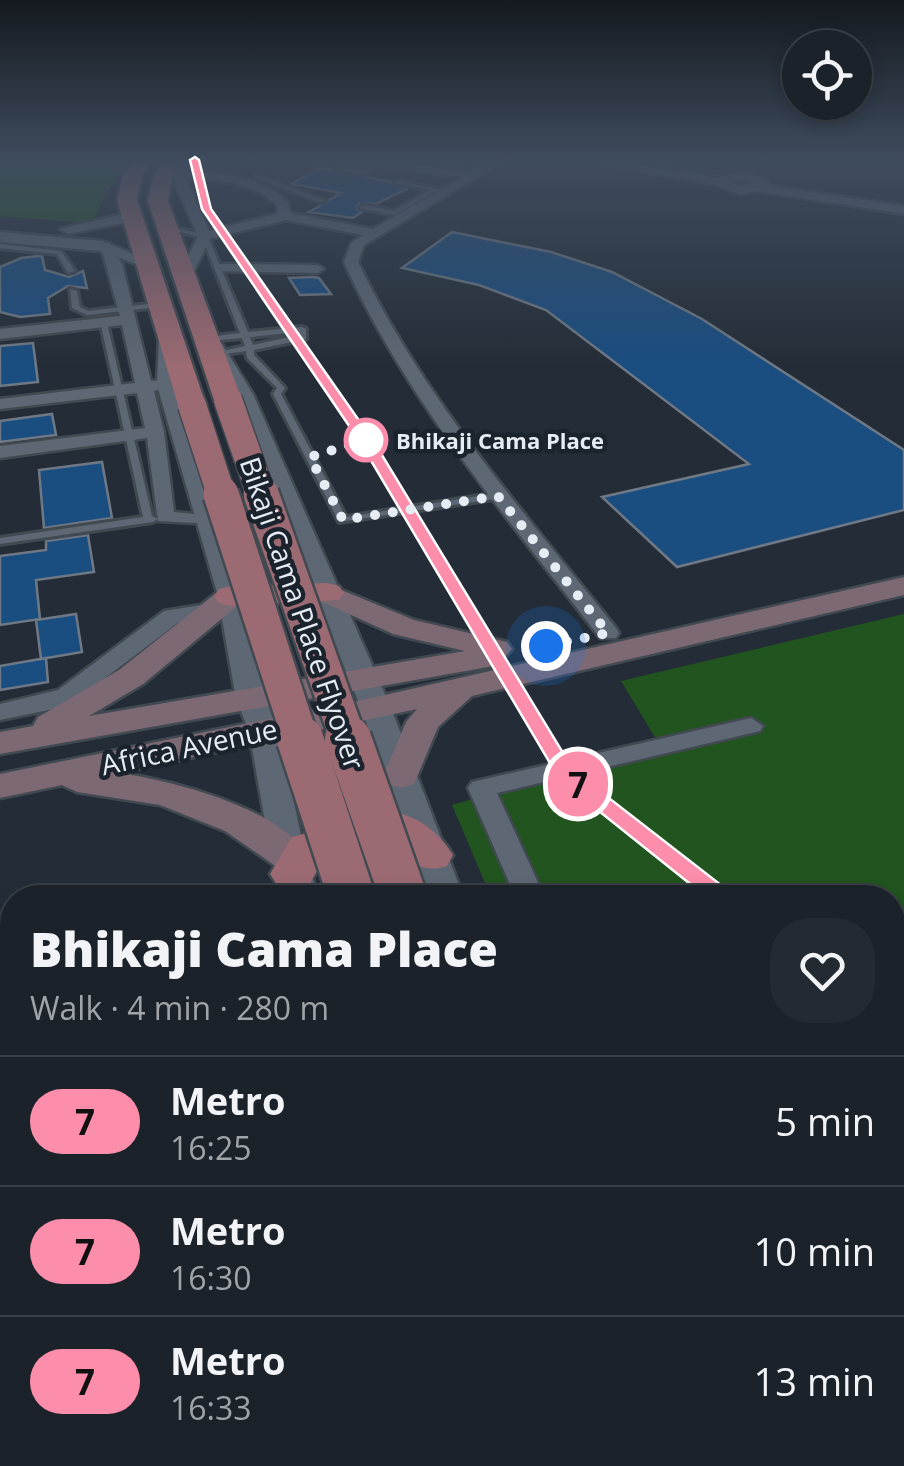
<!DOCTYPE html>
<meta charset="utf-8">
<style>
body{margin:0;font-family:"Open Sans",sans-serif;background:#242a31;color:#f1f3f6;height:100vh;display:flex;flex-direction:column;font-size:38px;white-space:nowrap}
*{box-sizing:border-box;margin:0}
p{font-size:32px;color:#a0a4a8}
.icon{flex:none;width:55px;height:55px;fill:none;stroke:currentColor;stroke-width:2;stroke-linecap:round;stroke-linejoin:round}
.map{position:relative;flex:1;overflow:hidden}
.side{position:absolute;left:0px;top:885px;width:905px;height:582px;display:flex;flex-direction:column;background:#1b2229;border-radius:40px 40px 0 0;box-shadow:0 5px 15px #0003,0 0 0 2px #393f46}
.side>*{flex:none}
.badge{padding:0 20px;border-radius:32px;font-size:35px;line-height:65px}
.controls{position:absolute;left:782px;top:30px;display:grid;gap:20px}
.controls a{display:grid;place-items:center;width:90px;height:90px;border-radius:50%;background:#1b2229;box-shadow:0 5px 15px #0003,0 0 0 2px #393f46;font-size:50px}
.you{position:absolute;width:50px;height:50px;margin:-25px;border:8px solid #fff;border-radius:50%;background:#1a73e8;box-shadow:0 0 0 15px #1a73e833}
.map>.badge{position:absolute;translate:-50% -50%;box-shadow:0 0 0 5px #fff}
.round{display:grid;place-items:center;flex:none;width:105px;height:105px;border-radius:40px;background:#242a31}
.overview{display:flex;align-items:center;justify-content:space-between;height:170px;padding:0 30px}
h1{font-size:48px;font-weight:800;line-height:75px}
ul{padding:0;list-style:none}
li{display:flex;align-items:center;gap:30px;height:130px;padding:0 30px;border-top:2px solid #393f46}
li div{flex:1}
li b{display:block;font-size:38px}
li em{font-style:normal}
li .badge{min-width:110px;font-weight:700;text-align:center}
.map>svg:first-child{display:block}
.green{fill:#21541f}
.building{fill:#1a4d80;stroke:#6f7985;stroke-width:2.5}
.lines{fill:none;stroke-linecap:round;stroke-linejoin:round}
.service-casing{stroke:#414951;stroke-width:6}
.minor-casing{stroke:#414951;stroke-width:5}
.tertiary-casing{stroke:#414951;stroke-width:5}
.secondary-casing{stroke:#414951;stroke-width:5}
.primary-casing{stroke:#414951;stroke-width:5}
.service{fill:#5e6874;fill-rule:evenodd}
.minor{fill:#5e6874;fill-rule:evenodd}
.tertiary{fill:#5e6874;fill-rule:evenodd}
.secondary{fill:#7c6973;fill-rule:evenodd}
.primary{fill:#9b6a72;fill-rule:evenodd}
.primary-bridge-far2-casing{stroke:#414951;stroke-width:31;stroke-linecap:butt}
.primary-bridge-far1-casing{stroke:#414951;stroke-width:40;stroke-linecap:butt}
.primary-bridge-casing{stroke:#414951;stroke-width:51;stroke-linecap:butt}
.primary-bridge-far2{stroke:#9b6a72;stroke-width:28}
.primary-bridge-far1{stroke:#9b6a72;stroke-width:35}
.primary-bridge{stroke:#9b6a72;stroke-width:46}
.line{fill:#fc8eac;stroke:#fff;stroke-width:2.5}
.walk{stroke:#e6ecf3;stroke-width:10;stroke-dasharray:0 18}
.stop-dot{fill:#fff;stroke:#fc8eac;stroke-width:5}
.labels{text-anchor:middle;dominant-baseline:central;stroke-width:9;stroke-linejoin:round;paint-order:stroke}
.far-stop-label{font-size:22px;font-weight:bold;fill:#e6ecf3;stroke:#1b232d;text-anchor:start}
.street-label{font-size:28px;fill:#e6ecf3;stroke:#1b232d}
</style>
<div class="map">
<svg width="904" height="1466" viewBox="0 0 904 1466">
<rect width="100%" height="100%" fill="#242d37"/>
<path class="green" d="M 0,160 L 132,160 L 107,192 L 92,223 L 0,216 Z
M 904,614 L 904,1466 L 764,1466 L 758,1455 L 892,1455 L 892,898 L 491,897 L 452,805 L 659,744 L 621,681 Z"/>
<path class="building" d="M 320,168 L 392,182 L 407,189 L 376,204 L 359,203 L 357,209 L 362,212 L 353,218 L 309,212 L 341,193 L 291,184 Z
M 452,232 L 551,252 L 612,272 L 702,319 L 904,450 L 904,510 L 677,567 L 602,497 L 749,464 L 546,310 L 479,285 L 402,268 Z
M 38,256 L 42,256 L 45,270 L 69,277 L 83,271 L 87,288 L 68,286 L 48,298 L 50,314 L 20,317 L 0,312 L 0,267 L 21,258 Z
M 313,277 L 319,278 L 331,294 L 300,295 L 289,278 Z
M 33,343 L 38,382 L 0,386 L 0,346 Z
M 52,414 L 56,435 L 0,442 L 0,421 Z
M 102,462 L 112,518 L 44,528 L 39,470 Z
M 88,535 L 94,572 L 36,580 L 40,619 L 0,625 L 0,556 L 46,550 L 46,541 Z
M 76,614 L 82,652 L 41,659 L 36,620 Z
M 46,658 L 48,682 L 0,690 L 0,666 Z"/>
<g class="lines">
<defs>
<path id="service" d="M 384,161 L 386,164 L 363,175 L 336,170 L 339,168 L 362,171 Z
M 256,176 L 260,176 L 325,201 L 320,202 L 256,178 Z
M 397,180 L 442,190 L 436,191 L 395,215 L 360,208 L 362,205 L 394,211 L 429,190 L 395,183 Z
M 167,226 L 207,235 L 248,332 L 302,327 L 306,329 L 306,339 L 254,350 L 254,355 L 285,388 L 281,394 L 346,517 L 498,493 L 501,494 L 501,498 L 339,522 L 273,394 L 277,388 L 247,358 L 246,351 L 218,355 L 214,353 L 245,346 L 242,338 L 209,341 L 205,339 L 209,337 L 240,333 L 202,237 L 165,229 L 165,227 ZM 298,332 L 299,335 L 253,345 L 250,337 Z
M 0,244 L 61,251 L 75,271 L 68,273 L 57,254 L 0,248 Z
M 70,289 L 77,291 L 80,307 L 88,311 L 158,303 L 162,305 L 158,307 L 87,315 L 72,308 Z
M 100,321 L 107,323 L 152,516 L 158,519 L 153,522 L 0,544 L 0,538 L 143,517 Z
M 12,1289 L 12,1317 L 7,1329 L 0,1331 L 0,1302 L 5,1292 Z
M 411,1455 L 431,1455 L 436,1466 L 414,1466 Z"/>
<path id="minor" d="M 328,160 L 365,160 L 472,171 L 492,160 L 506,160 L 364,245 L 358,262 C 423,398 523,511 616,628 L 619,633 L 616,638 L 600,638 C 507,517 407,402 344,262 L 351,243 L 363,235 L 286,220 L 210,239 L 190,279 L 178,276 L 198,236 L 175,184 L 174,175 L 183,161 L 193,163 L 188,172 C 225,173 260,176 288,202 L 290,213 L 373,229 L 462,177 ZM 186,179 C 220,180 252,181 278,206 L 277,214 L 209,231 Z
M 576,160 L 603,160 L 716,177 L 743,172 L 766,178 L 770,186 L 904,206 L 904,214 L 757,191 L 740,194 L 713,184 ZM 743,180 L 757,184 L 741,186 L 726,181 Z
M 100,243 L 110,243 L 122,264 L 151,381 L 162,380 L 170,385 L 154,391 L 164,432 L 174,512 L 214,516 L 214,524 L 158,521 L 147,438 L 0,458 L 0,446 L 145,428 L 137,393 L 0,409 L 0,399 L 135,383 L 122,325 L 0,339 L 0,329 L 120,316 Z
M 220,264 L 317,265 L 324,269 L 317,273 L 215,271 L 215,265 Z
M 213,603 L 221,605 L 224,610 L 221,615 L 179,622 L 76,700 L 54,709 L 0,720 L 0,704 L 58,690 L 164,611 Z
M 751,718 L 763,726 L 760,731 L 497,793 L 545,898 L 516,898 L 468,788 L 472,782 Z"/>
<path id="tertiary" d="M 132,212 L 137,214 L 137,220 L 68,234 L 60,229 Z
M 0,232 L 102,241 L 153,262 L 145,267 L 99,251 L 0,242 Z
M 168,327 L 177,333 L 177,385 L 244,596 L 266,699 L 279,731 L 305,855 L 319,898 L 285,898 L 271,855 L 249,731 L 236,699 L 218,596 L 157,385 L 159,333 Z
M 215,342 L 222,344 L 253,394 L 391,708 L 464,898 L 430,898 L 361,708 L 233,394 L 205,348 Z
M 461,1455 L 512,1455 L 516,1466 L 465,1466 Z
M 669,1455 L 721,1455 L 725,1466 L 673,1466 Z"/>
<path id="secondary" d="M 904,577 L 904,595 L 472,696 L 438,727 L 414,784 L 401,788 L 388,784 L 383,776 L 406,722 L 417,709 L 119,773 C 170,780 280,808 307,855 L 302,865 L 288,869 L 274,865 L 225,831 L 160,805 L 77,792 L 62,785 L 0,798 L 0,774 L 376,697 Z
M 327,584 L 414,620 L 507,642 L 512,649 L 499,664 L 488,667 L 0,754 L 0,732 L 33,726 L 38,717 L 119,670 L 220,590 L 242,590 L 246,596 L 242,602 L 143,684 L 89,716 L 465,651 L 393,634 L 316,599 L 312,593 L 316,587 Z"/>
<path id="primary" d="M 135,160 L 154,160 L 142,176 L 137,200 L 206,405 L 192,413 L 178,405 L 117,200 L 123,175 Z
M 164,160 L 182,160 L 173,176 L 168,201 L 242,400 L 238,406 L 218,406 L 214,400 L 148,201 L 153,176 Z
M 327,583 L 339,586 L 344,593 L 339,600 L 231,606 L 219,603 L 214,596 L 219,589 L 231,586 Z
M 402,814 C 423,820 442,836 453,855 L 447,866 C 421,874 410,862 392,845 L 324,859 L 309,885 L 293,890 L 277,885 L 270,874 L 292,837 L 354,820 Z
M 525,1455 L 592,1455 L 597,1466 L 529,1466 Z
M 606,1455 L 673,1455 L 678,1466 L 610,1466 Z"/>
</defs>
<use href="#service" class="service-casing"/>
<use href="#minor" class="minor-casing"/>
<use href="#tertiary" class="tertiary-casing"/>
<use href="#secondary" class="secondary-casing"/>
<use href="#primary" class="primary-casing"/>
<use href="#service" class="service"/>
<use href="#minor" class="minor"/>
<use href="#tertiary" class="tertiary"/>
<use href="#secondary" class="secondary"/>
<use href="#primary" class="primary"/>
<defs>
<path id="primary-bridge-far2" d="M 228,400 L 262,497
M 192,405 L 222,497"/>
<path id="primary-bridge-far1" d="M 221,494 L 301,741
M 261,494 L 349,741"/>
<path id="primary-bridge" d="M 300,739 L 352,898
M 348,739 L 404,898"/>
</defs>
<use href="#primary-bridge-far2" class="primary-bridge-far2-casing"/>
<use href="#primary-bridge-far1" class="primary-bridge-far1-casing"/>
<use href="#primary-bridge" class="primary-bridge-casing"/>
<use href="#primary-bridge-far2" class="primary-bridge-far2"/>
<use href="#primary-bridge-far1" class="primary-bridge-far1"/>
<use href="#primary-bridge" class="primary-bridge"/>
</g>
<linearGradient id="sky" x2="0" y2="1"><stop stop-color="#14191e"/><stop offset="0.44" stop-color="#3f4c5e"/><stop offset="1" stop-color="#3f4c5e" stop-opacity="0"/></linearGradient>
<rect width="904" height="365" fill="url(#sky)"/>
<path class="line" d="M 195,157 L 199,160 L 211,209 L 374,442 L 574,771 L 730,892 L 734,898 L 730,903 L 714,903 L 560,780 L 360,442 L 202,209 L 190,160 Z"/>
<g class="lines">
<path class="walk" d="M 366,440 L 310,457 L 343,520 L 498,496 L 608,633 L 546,646"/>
</g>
<circle class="stop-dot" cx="366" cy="440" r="20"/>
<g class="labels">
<g class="far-stop-label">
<text x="396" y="440">Bhikaji Cama Place</text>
</g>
<g class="street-label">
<text transform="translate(303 613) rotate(71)">Bikaji Cama Place Flyover</text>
<text transform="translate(189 746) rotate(-12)">Africa Avenue</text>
</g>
</g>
</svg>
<div class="controls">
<a><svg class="icon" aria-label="locate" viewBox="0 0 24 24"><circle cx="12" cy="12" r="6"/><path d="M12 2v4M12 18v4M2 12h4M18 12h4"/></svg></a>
</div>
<div class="you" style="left:546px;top:646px"></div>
<b class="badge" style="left:578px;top:784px;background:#fc8eac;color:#111">7</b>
<section class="side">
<div class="overview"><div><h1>Bhikaji Cama Place</h1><p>Walk · 4 min · 280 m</p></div><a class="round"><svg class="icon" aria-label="heart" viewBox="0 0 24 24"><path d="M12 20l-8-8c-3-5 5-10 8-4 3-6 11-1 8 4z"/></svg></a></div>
<ul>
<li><span class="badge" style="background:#fc8eac;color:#111">7</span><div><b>Metro</b><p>16:25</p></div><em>5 min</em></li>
<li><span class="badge" style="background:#fc8eac;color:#111">7</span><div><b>Metro</b><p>16:30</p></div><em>10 min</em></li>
<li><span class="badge" style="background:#fc8eac;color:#111">7</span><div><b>Metro</b><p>16:33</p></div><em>13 min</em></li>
</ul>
</section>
</div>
